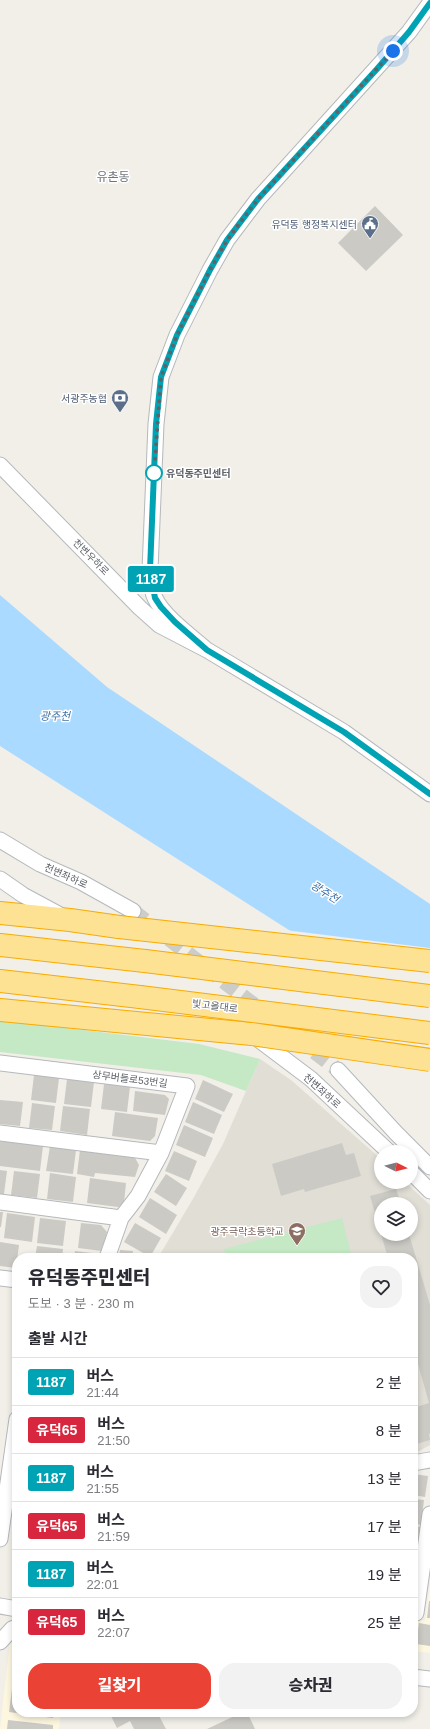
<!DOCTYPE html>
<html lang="ko">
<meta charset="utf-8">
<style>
body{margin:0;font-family:Arial,"Noto Sans KR",sans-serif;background:#f2f2f3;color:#2b2b33;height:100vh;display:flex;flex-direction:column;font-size:15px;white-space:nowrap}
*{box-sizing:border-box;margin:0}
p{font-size:13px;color:#7c7c81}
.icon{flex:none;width:22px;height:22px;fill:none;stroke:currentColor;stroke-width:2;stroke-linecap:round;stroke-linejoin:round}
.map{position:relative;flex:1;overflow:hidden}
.details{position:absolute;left:12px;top:1253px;width:406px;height:464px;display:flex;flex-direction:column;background:#fff;border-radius:16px;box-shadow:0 2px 6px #0003}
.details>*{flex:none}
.badge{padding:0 8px;border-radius:3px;font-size:14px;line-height:26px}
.needle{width:26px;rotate:96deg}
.tools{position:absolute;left:374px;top:1145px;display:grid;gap:8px}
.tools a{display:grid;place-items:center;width:44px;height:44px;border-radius:50%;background:#fff;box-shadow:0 2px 6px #0003;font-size:20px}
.you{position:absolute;width:20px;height:20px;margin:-10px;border:3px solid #fff;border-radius:50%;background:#1a73e8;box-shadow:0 0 0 6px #1a73e833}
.map>.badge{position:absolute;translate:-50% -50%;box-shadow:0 0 0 2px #fff}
h2{padding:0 16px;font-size:15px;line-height:36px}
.round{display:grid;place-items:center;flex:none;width:42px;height:42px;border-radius:16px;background:#f2f2f3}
.summary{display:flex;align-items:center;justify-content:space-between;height:68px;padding:0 16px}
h1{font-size:19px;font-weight:800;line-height:30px}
.button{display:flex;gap:8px;margin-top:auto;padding:8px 16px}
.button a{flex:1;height:46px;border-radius:16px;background:#ea4335;color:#fff;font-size:16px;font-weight:800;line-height:46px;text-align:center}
.button a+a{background:#f2f2f3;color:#2b2b33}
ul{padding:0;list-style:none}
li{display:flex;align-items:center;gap:12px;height:48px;padding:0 16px;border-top:1px solid #e1e1e2}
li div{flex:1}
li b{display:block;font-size:15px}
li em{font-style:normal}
li .badge{min-width:44px;font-weight:700;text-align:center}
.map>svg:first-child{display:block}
.commercial{fill:#fef7e0}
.education{fill:#e1ded6;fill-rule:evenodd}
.green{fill:#c5e8c5}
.water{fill:#aadaff}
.pier{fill:#f1efe8}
.building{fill:#cccac5}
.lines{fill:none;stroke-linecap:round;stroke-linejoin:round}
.street-tunnel{stroke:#ccccc8;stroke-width:15;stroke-dasharray:15 8;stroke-linecap:butt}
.street-casing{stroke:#b5b8bc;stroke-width:17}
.highway-casing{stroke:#f9ab00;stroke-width:24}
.street{stroke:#fff;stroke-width:15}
.highway{stroke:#fde293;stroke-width:22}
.highway-bridge-casing{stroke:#f9ab00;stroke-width:24;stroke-linecap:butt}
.highway-bridge{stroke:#fde293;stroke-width:22}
.line-casing{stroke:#fff;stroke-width:9}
.line{stroke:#00a3b4;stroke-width:6}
.walk{stroke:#5f6368;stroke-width:4;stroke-dasharray:0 7.2}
.stop-dot{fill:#fff;stroke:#00a3b4;stroke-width:2}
.labels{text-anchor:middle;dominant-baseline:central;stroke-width:3;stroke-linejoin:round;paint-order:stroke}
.service-label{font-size:10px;fill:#4e5e75;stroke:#fff;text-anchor:end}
.stop-label{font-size:10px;font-weight:bold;fill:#5f6368;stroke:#fff;text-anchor:start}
.street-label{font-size:10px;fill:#5f6368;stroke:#fff}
.education-label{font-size:10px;fill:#785e54;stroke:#fff;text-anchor:end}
.water-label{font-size:11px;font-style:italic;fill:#4174aa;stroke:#fff}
.quarter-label{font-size:12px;fill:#70757a;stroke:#fff}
</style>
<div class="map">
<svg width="430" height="1729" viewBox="0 0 430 1729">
<rect width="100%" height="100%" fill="#f1efe8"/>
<path class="commercial" d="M 430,1585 L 430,1653 L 413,1651 L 413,1620 L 425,1621 Z
M 17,1638 L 17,1712 L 61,1712 L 59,1729 L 0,1729 L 10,1643 Z"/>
<path class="education" d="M 260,1059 L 291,1080 L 381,1159 L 381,1182 L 405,1182 L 430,1205 L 430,1445 L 419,1451 L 413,1453 L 413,1258 L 158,1258 L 194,1197 L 223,1144 ZM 381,1204 L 411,1204 L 411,1234 L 381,1234 Z"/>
<path class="green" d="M 0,1020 L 199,1044 L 260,1059 L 246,1091 L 201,1075 L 0,1052 Z
M 342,1218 L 352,1258 L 226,1258 L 224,1249 Z"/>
<path class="water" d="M 0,595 L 107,687 L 430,904 L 430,1040 L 292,932 L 0,746 Z"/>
<path class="pier" d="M 285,930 L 430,948 L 430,1042 L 291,933 Z"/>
<path class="building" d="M 375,206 L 403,235 L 366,271 L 338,243 Z
M 34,1075 L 59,1078 L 56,1103 L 31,1100 Z
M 67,1079 L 94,1082 L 91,1107 L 64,1104 Z
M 203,1080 L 233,1094 L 224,1112 L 195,1099 Z
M 104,1084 L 130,1087 L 127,1112 L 101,1109 Z
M 135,1091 L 165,1095 L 169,1099 L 165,1115 L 133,1111 Z
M 0,1100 L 23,1102 L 20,1126 L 0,1124 Z
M 193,1102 L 222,1115 L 214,1134 L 185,1122 Z
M 32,1103 L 55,1106 L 52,1130 L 29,1128 Z
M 63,1106 L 90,1109 L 87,1135 L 60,1131 Z
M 115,1112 L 158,1118 L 155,1136 L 150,1141 L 112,1136 Z
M 184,1125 L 213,1138 L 205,1157 L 176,1145 Z
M 0,1141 L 43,1146 L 40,1171 L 0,1166 Z
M 342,1143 L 346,1155 L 354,1153 L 361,1176 L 305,1192 L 304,1189 L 281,1196 L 272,1164 Z
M 50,1146 L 76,1150 L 73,1174 L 46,1171 Z
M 80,1150 L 134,1156 L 139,1165 L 135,1177 L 95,1173 L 94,1177 L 77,1174 Z
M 174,1151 L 197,1161 L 189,1181 L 165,1171 Z
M 0,1170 L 7,1171 L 4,1194 L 0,1194 Z
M 14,1171 L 40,1174 L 37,1198 L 11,1195 Z
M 50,1173 L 76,1177 L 73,1202 L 47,1199 Z
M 166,1174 L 187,1188 L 176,1206 L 154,1192 Z
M 90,1178 L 126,1183 L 124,1203 L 118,1207 L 87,1203 Z
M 396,1189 L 401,1204 L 381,1204 L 381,1234 L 409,1234 L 430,1305 L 430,1433 L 429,1434 L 430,1440 L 413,1445 L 413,1408 L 429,1403 L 413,1346 L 413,1258 L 388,1258 L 370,1196 Z
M 150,1198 L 177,1215 L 166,1234 L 139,1217 Z
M 0,1212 L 3,1212 L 1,1227 L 0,1227 Z
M 7,1213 L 35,1217 L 32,1242 L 4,1238 Z
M 40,1218 L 66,1221 L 63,1246 L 37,1243 Z
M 81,1223 L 101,1225 L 107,1232 L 102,1251 L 78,1248 Z
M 135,1223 L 161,1238 L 150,1257 L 124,1242 Z
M 0,1242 L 19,1245 L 16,1268 L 0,1266 Z
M 37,1246 L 63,1249 L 62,1258 L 35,1258 Z
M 120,1250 L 133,1251 L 132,1256 L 138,1258 L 117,1258 L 117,1255 L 119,1255 Z
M 75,1251 L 100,1254 L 100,1258 L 74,1258 Z
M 413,1474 L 428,1476 L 425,1497 L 413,1495 Z
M 413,1499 L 424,1500 L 421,1525 L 413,1524 Z
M 413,1526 L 422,1527 L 418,1552 L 413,1551 Z
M 413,1553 L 418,1554 L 415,1576 L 413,1576 Z
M 429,1601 L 430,1601 L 430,1618 L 427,1618 Z
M 419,1623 L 430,1625 L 430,1646 L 416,1644 Z
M 16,1642 L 17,1642 L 17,1672 L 13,1671 Z
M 14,1673 L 17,1673 L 17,1712 L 54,1712 L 53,1718 L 9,1712 Z
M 109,1712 L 157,1712 L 166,1729 L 134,1729 L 130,1721 L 117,1728 Z
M 243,1712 L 247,1712 L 255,1729 L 207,1729 Z
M 8,1720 L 53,1725 L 53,1729 L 7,1729 Z"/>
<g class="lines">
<path class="street-tunnel" d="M 133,911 L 338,1070"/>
<defs>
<path id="street" d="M 0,465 L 140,608 L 159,625 L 207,650 L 344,732 L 430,794
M 207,650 C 192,637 163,616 155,598 C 151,590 151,579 150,570 L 156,424 L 161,377 L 177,335 L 210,270 L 227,240 L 258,199 L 409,32 L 430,3
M 0,840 L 40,864 L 81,882 L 133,911
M 0,879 L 23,895 L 62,916
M 254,1036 L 311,1079 L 389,1152
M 0,1063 L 187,1086 L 161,1153 L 138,1196 L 121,1218 L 107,1258
M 338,1070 L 396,1133 L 430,1167
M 0,1133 L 161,1153
M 411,1172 L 430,1191
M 0,1202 L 121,1218
M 0,1278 L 17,1280
M 413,1463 L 430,1460
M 0,1539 L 17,1419
M 0,1606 L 17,1609
M 413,1613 L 416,1613 L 430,1514
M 0,1642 L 12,1629 L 17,1627
M 413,1677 L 430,1679"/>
<path id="highway" d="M 0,913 L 70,920 L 119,927
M 0,945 L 145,961
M 0,981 L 140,997
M 0,1010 L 252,1034"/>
</defs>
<use href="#street" class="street-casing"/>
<use href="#highway" class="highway-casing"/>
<use href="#street" class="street"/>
<use href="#highway" class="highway"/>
<defs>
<path id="highway-bridge" d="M 119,927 L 430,961
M 145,961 L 430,996
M 140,997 L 430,1033
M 252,1034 L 430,1060"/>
</defs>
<use href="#highway-bridge" class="highway-bridge-casing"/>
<use href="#highway-bridge" class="highway-bridge"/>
</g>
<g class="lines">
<defs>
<path id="line" d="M 430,3 L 409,32 L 377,69 L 258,199 L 227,240 L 210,270 L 177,335 L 161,377 L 156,424 L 150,570 L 155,598 L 161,607 L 175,622 L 207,650 L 344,732 L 430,794"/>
</defs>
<use href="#line" class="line-casing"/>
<use href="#line" class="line"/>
<path class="walk" d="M 154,473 L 161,377 L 177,335 L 210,270 L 227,240 L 258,199 L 393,51"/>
</g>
<defs>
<symbol id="civic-pin" viewBox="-11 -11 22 30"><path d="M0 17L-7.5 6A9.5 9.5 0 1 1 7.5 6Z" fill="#5c6f8a" stroke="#fff"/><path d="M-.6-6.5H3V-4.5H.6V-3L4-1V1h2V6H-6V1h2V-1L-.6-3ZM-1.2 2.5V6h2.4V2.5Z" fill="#fff"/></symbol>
<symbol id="bank-pin" viewBox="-11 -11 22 30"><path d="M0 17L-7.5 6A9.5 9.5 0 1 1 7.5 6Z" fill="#5c6f8a" stroke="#fff"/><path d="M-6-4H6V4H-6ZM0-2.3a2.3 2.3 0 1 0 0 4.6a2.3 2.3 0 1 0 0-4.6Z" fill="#fff"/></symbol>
<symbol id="school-pin" viewBox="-11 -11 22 30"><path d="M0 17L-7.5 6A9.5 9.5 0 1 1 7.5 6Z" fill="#8d6e63" stroke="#fff"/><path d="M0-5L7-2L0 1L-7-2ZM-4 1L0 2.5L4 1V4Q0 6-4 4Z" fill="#fff"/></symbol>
</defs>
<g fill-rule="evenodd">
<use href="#civic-pin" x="360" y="214" width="20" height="27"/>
<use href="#bank-pin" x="110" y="388" width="20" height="27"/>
<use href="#school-pin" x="287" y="1221" width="20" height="27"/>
</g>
<circle class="stop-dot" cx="154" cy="473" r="8"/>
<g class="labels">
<g class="service-label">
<text x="357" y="224">유덕동 행정복지센터</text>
<text x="107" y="398">서광주농협</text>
</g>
<g class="stop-label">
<text x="166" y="473">유덕동주민센터</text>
</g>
<g class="street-label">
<text transform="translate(91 557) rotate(45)">천변우하로</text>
<text transform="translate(66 876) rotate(24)">천변좌하로</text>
<text transform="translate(215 1006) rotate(7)">빛고을대로</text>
<text transform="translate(130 1079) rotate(7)">상무버들로53번길</text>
<text transform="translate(322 1091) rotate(42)">천변좌하로</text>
</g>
<g class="education-label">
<text x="284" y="1231">광주극락초등학교</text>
</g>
<g class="water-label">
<text x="55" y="716">광주천</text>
<text transform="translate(325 892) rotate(32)">광주천</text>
</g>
<g class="quarter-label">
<text x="113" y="177">유촌동</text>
</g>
</g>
</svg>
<div class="tools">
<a><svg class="needle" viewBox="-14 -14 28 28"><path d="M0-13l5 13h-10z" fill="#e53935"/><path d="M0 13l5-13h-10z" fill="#7c7c81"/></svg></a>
<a><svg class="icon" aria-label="layers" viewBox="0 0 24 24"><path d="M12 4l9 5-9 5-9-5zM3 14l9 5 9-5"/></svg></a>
</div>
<div class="you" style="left:393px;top:51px"></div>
<b class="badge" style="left:151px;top:579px;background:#00a3b4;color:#fff">1187</b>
<section class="details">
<div class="summary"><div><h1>유덕동주민센터</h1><p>도보 · 3 분 · 230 m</p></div><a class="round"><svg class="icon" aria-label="heart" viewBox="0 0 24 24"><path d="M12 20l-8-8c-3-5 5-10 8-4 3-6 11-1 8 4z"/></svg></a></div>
<h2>출발 시간</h2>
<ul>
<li><span class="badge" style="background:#00a3b4;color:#fff">1187</span><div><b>버스</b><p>21:44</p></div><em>2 분</em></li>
<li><span class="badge" style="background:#d7263d;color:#fff">유덕65</span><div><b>버스</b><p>21:50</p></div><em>8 분</em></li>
<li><span class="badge" style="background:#00a3b4;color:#fff">1187</span><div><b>버스</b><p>21:55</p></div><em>13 분</em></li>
<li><span class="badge" style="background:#d7263d;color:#fff">유덕65</span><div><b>버스</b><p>21:59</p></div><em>17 분</em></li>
<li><span class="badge" style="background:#00a3b4;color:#fff">1187</span><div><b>버스</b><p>22:01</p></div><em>19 분</em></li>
<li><span class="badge" style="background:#d7263d;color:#fff">유덕65</span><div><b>버스</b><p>22:07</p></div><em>25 분</em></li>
</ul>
<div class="button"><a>길찾기</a><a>승차권</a></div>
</section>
</div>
